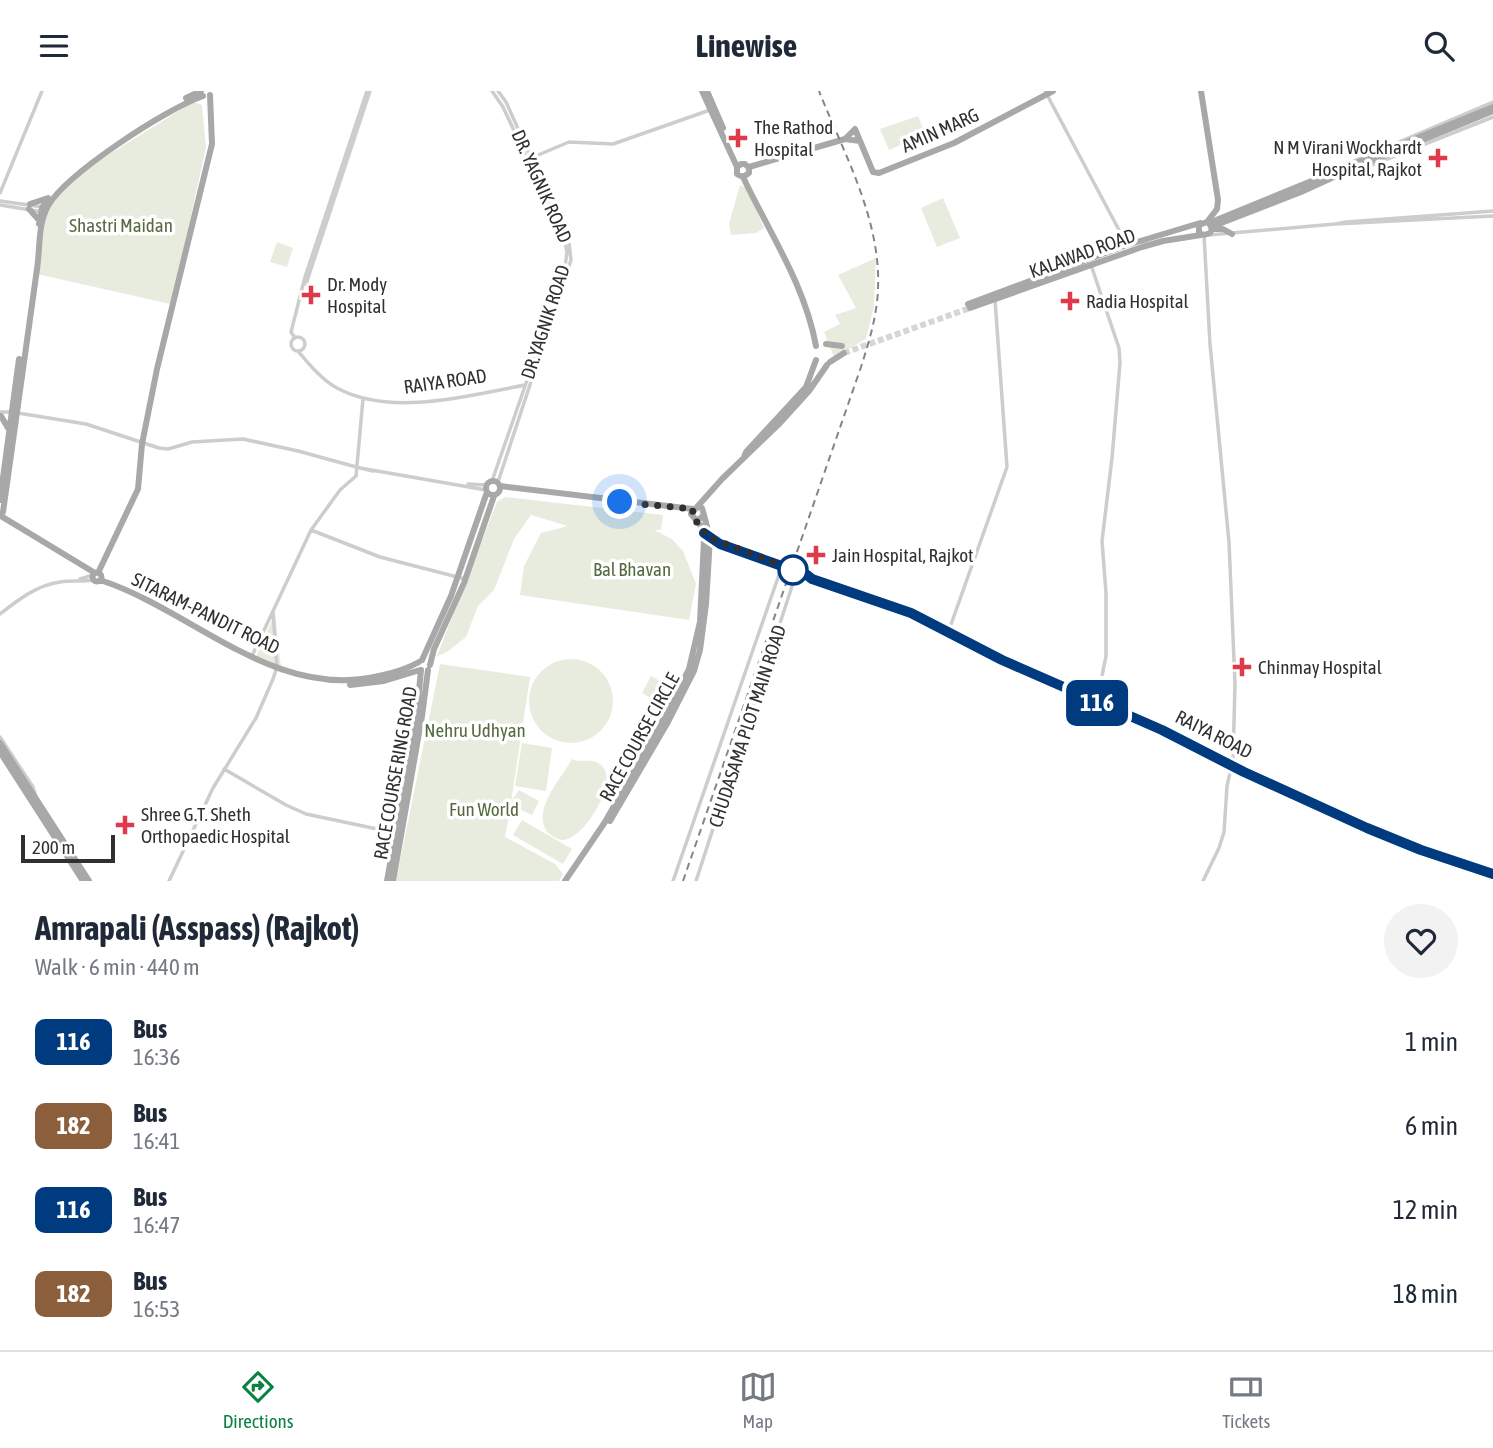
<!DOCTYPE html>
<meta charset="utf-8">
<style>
body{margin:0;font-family:"Asap Condensed",sans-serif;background:#f2f2f3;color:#1f2937;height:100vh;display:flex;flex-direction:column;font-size:26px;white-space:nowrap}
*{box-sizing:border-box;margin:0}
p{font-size:23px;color:#747a83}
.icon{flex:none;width:38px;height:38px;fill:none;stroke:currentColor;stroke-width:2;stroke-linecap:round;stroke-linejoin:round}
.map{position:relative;height:790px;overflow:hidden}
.details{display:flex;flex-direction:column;background:#fff;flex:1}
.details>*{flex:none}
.badge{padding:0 14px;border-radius:10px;font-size:24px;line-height:46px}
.scale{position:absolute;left:21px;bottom:18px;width:94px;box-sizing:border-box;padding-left:7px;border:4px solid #303030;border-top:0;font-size:19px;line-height:24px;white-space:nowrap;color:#303030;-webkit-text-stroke:5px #fff;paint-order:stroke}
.you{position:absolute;width:35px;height:35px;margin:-18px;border:5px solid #fff;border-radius:50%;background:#1a73e8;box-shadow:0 0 0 10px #1a73e833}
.map>.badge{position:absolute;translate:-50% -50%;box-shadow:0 0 0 4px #fff}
.round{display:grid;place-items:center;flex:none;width:74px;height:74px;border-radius:37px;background:#f2f2f3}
.summary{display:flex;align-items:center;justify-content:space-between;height:119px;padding:0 35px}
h1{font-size:33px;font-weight:700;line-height:52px}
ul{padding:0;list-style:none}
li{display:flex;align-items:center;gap:21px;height:84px;padding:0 35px}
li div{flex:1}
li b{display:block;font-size:26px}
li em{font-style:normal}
li .badge{min-width:77px;font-weight:700;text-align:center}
header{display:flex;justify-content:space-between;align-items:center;height:91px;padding:0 35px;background:#fff;font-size:32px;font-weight:700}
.tabs{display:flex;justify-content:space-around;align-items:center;height:98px;border-top:2px solid #e0e1e3;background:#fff;font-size:19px;color:#747a83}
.tabs a{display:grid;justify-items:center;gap:4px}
.tabs .current{color:#0b8043}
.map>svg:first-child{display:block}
.green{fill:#e7ecdf}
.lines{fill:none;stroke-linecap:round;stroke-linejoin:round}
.major-tunnel{stroke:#d6d6d6;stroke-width:6;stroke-dasharray:6 3;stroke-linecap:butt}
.minor{stroke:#cdcdcd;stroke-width:3.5}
.major{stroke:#a8a8a8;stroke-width:6}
.rail{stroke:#858585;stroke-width:2;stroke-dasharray:7 5;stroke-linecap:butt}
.line-casing{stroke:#fff;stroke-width:16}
.line{stroke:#003b80;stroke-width:10}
.walk{stroke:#303030;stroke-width:7;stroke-dasharray:0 12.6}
.poi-dot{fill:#df3a4b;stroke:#fff;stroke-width:2.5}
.stop-dot{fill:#fff;stroke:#003b80;stroke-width:3.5}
.labels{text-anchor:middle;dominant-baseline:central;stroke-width:7;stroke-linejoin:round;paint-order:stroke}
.poi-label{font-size:19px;fill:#303030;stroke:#fff;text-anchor:start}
.street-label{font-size:19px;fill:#303030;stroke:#fff}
.park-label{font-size:19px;fill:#556b3f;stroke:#fff}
</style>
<header><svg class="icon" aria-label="menu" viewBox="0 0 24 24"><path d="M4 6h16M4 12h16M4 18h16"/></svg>Linewise<svg class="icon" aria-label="search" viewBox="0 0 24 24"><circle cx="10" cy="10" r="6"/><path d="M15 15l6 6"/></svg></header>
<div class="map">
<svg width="1493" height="790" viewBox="0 0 1493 790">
<rect width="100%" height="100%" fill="#fff"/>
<path class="green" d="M 193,11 L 202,14 L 206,56 L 179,180 L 175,214 L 37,183 L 47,120 L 62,93 Z
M 918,25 L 925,43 L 889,59 L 880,38 Z
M 740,94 L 747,97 L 764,137 L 756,142 L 731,144 L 729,133 Z
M 943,107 L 960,147 L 937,156 L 921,117 Z
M 277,151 L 293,157 L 287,176 L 270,171 Z
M 876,167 L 874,215 L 866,248 L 834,266 L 824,241 L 840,233 L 835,224 L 856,217 L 838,184 Z
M 505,406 L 663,424 L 661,439 L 654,439 L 672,448 L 683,460 L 696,493 L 689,529 L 520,504 L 524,475 L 541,442 L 568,435 L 531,424 L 514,448 L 494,499 L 478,515 L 466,546 L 447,561 L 437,565 L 497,411 Z
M 275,522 L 281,577 L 256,566 Z
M529 610a42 42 0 1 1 84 0a42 42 0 1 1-84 0Z
M 440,573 L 530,586 L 511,711 L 519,699 L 539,710 L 532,724 L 511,714 L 505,746 L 555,773 L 563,783 L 559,790 L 396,790 Z
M 651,585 L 667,594 L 658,611 L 642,602 Z
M 522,652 L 552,657 L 546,700 L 515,695 Z
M 572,668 C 582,673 593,665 603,676 C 618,693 582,751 562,749 C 556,748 551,744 547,741 C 532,718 561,688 572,668 Z
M 522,729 L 572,758 L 563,773 L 513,744 Z"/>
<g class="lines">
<path class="major-tunnel" d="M 844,262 L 970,217"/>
<path class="minor" d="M 498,0 L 506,11 L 562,135 L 569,152 L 571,169 L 498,391
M 1045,0 L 1127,154
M 531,67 L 569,51 L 613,53 L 710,19
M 1347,73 L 1493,11
M 1349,80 L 1352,82 L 1493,26
M 0,102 L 42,0
M 0,110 L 43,116
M 0,114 L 43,121
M 1335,133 L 1346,131 L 1493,120
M 1209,144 L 1335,133 L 1493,125
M 1091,174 L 1119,257 L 1120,272 L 1112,367 L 1102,450 L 1106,502 L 1106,565 L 1097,610
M 306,193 L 370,0
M291 253a7 7 0 1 1 14 0a7 7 0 1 1-14 0Z
M 295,247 L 291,241 L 305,186 L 367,0
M 298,260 C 309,273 322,289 337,297 C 390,326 468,305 525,294
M 0,321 L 10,321
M 18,322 L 86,333 L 159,357 L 168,358 L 192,351 L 243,348 L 298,360 L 360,377
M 373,380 L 360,377 L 486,399
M 492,390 L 564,183 L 567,161 L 564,147 L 503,16 L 492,0
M 468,393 L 487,394
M 311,439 L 340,399 L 356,385 L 363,308
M 711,447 C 728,457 796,485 813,483 L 899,512 L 936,529 L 965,546 L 1098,608 L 1157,631 L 1285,695 L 1412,750 L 1493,778
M 807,484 L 812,488 L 911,522 L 1002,569 L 1162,639 L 1244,681 L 1367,737 L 1421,759 L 1493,783
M 80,488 L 93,484
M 0,523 C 18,509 37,494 60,491 C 71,489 82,491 94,489
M 949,539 L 1007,376 L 995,209
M 252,565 L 311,439 L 380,466 L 465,488
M 0,646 L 33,696 L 36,706
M 224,678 L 286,714 L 306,723 L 396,742
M 169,790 L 213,697 L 256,627 L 273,588 L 277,576 L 273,521
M 673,790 L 782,475
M 696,790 L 797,480
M 1203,790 L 1219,757 L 1224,741 L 1227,695 L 1233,669 L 1235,593 L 1229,451 L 1210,253 L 1204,144"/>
<path class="major" d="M 702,0 L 737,76 L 737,83 L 743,86 L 749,82 L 749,77 L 745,73 L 741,73 L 737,76
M 707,0 L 723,37
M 1201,0 L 1218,109 L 1217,118 L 1207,131 L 1199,134 L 1199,142 L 1204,144 L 1210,142 L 1212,138 L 1209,132
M 186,7 L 201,0
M 845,48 L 855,38 L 873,81 L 879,82 L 954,52 L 1053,0
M 749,76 L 845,48 L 860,50
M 743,86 C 769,141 805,194 816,255
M 30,113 L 48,107
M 29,118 L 38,128
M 1209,132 L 1493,16
M 39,133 L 42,117 L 48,108
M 1211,136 L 1301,101 L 1347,80 L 1493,20
M 1213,138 L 1223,138 L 1232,143
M 968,213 L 1127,154 L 1200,132
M 970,217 L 1142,156 L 1163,150 L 1201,144
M 826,253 L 842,255
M 830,271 L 844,262
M 1,325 L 8,337
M 744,366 L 746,361 L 806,296 L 816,269
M486 397a7 7 0 1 1 14 0a7 7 0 1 1-14 0Z
M 500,395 L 693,418
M 0,409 L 19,268
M 697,416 L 722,388 L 780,332 L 809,300 L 827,274
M 3,421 C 15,340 25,259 37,178 C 40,159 38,132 48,115 C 66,83 166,18 203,5
M 1,425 L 95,482
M92.5 486a4.5 4.5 0 1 1 9 0a4.5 4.5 0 1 1-9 0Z
M 98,482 L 138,398 L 142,353 L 157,278 L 212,53 L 210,4
M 100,489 C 193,519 274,610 379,585 C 393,582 407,578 419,571
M 422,569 L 451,505 L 487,401
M 430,574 L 434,558 L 464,492 L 494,405
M 350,594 L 384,590 L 420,579
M 0,652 L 89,790
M 0,661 L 83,790
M 610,730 L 668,631 L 694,580 L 700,559 L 706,513 L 710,447 L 704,424
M 387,790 L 417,620 L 421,579
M 393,790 L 422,625 L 428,579
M 565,790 L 605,731 L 663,629 L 689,578 L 700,531 L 704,449 L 702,436 L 691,423 L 697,416 L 702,417 L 704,424 L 698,429"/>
<path class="rail" d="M 683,790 L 861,276 C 869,251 877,225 878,198 C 881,128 844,63 819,0"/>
</g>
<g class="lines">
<defs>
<path id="line" d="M 704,442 L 720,453 L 807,484 L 812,488 L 911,522 L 1002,569 L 1162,639 L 1244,681 L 1367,737 L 1421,759 L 1493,783"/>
</defs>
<use href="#line" class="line-casing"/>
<use href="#line" class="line"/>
<path class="walk" d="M 620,411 L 693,418 L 692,426 C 700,433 702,440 710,447 L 797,480 L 793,479"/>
</g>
<g class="poi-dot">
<path d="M734.5 36.5h7v7h7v7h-7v7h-7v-7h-7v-7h7z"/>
<path d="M1434.5 56.5h7v7h7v7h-7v7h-7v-7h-7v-7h7z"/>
<path d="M307.5 193.5h7v7h7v7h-7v7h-7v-7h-7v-7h7z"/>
<path d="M1066.5 199.5h7v7h7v7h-7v7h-7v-7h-7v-7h7z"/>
<path d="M812.5 453.5h7v7h7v7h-7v7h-7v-7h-7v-7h7z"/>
<path d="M1238.5 565.5h7v7h7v7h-7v7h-7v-7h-7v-7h7z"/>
<path d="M121.5 723.5h7v7h7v7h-7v7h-7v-7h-7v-7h7z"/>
</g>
<circle class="stop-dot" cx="793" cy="479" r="14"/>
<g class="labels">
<g class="poi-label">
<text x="754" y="36">The Rathod<tspan x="754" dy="22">Hospital</tspan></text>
<text x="1422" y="56" text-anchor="end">N M Virani Wockhardt<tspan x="1422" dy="22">Hospital, Rajkot</tspan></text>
<text x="327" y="193">Dr. Mody<tspan x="327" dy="22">Hospital</tspan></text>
<text x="1086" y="210">Radia Hospital</text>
<text x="832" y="464">Jain Hospital, Rajkot</text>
<text x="1258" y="576">Chinmay Hospital</text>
<text x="141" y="723">Shree G.T. Sheth<tspan x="141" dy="22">Orthopaedic Hospital</tspan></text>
</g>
<g class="street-label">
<text transform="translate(940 39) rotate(-24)">AMIN MARG</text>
<text transform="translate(542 95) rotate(66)">DR. YAGNIK ROAD</text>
<text transform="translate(1082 162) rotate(-20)">KALAWAD ROAD</text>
<text transform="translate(545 231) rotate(-72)">DR.YAGNIK ROAD</text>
<text transform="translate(445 290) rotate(-8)">RAIYA ROAD</text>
<text transform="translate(206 522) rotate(26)">SITARAM-PANDIT ROAD</text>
<text transform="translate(747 635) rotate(-72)">CHUDASAMA PLOT MAIN ROAD</text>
<text transform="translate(1214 643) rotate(27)">RAIYA ROAD</text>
<text transform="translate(639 646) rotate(-61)">RACE COURSE CIRCLE</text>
<text transform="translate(395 682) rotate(-80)">RACE COURSE RING ROAD</text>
</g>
<g class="park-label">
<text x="121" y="134">Shastri Maidan</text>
<text x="632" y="478">Bal Bhavan</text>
<text x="475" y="639">Nehru Udhyan</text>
<text x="484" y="718">Fun World</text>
</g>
</g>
</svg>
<div class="scale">200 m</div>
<div class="you" style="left:620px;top:411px"></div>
<b class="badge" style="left:1097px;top:612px;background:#003b80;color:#fff">116</b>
</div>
<section class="details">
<div class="summary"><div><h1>Amrapali (Asspass) (Rajkot)</h1><p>Walk · 6 min · 440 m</p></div><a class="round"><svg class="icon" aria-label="heart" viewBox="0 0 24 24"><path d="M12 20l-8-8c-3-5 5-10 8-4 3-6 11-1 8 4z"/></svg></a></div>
<ul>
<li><span class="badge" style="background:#003b80;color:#fff">116</span><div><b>Bus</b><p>16:36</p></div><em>1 min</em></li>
<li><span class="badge" style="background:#8b5e3c;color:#fff">182</span><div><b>Bus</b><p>16:41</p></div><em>6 min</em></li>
<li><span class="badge" style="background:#003b80;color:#fff">116</span><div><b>Bus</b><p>16:47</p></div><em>12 min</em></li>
<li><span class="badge" style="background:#8b5e3c;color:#fff">182</span><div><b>Bus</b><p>16:53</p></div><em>18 min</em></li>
</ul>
</section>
<nav class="tabs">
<a class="current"><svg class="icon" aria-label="directions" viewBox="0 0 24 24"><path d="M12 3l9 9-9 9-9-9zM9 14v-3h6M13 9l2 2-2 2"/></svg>Directions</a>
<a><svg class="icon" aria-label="map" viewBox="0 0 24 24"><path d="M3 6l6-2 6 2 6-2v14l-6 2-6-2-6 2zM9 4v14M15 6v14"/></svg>Map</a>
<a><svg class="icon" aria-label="tickets" viewBox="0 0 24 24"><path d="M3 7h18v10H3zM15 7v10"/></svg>Tickets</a>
</nav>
